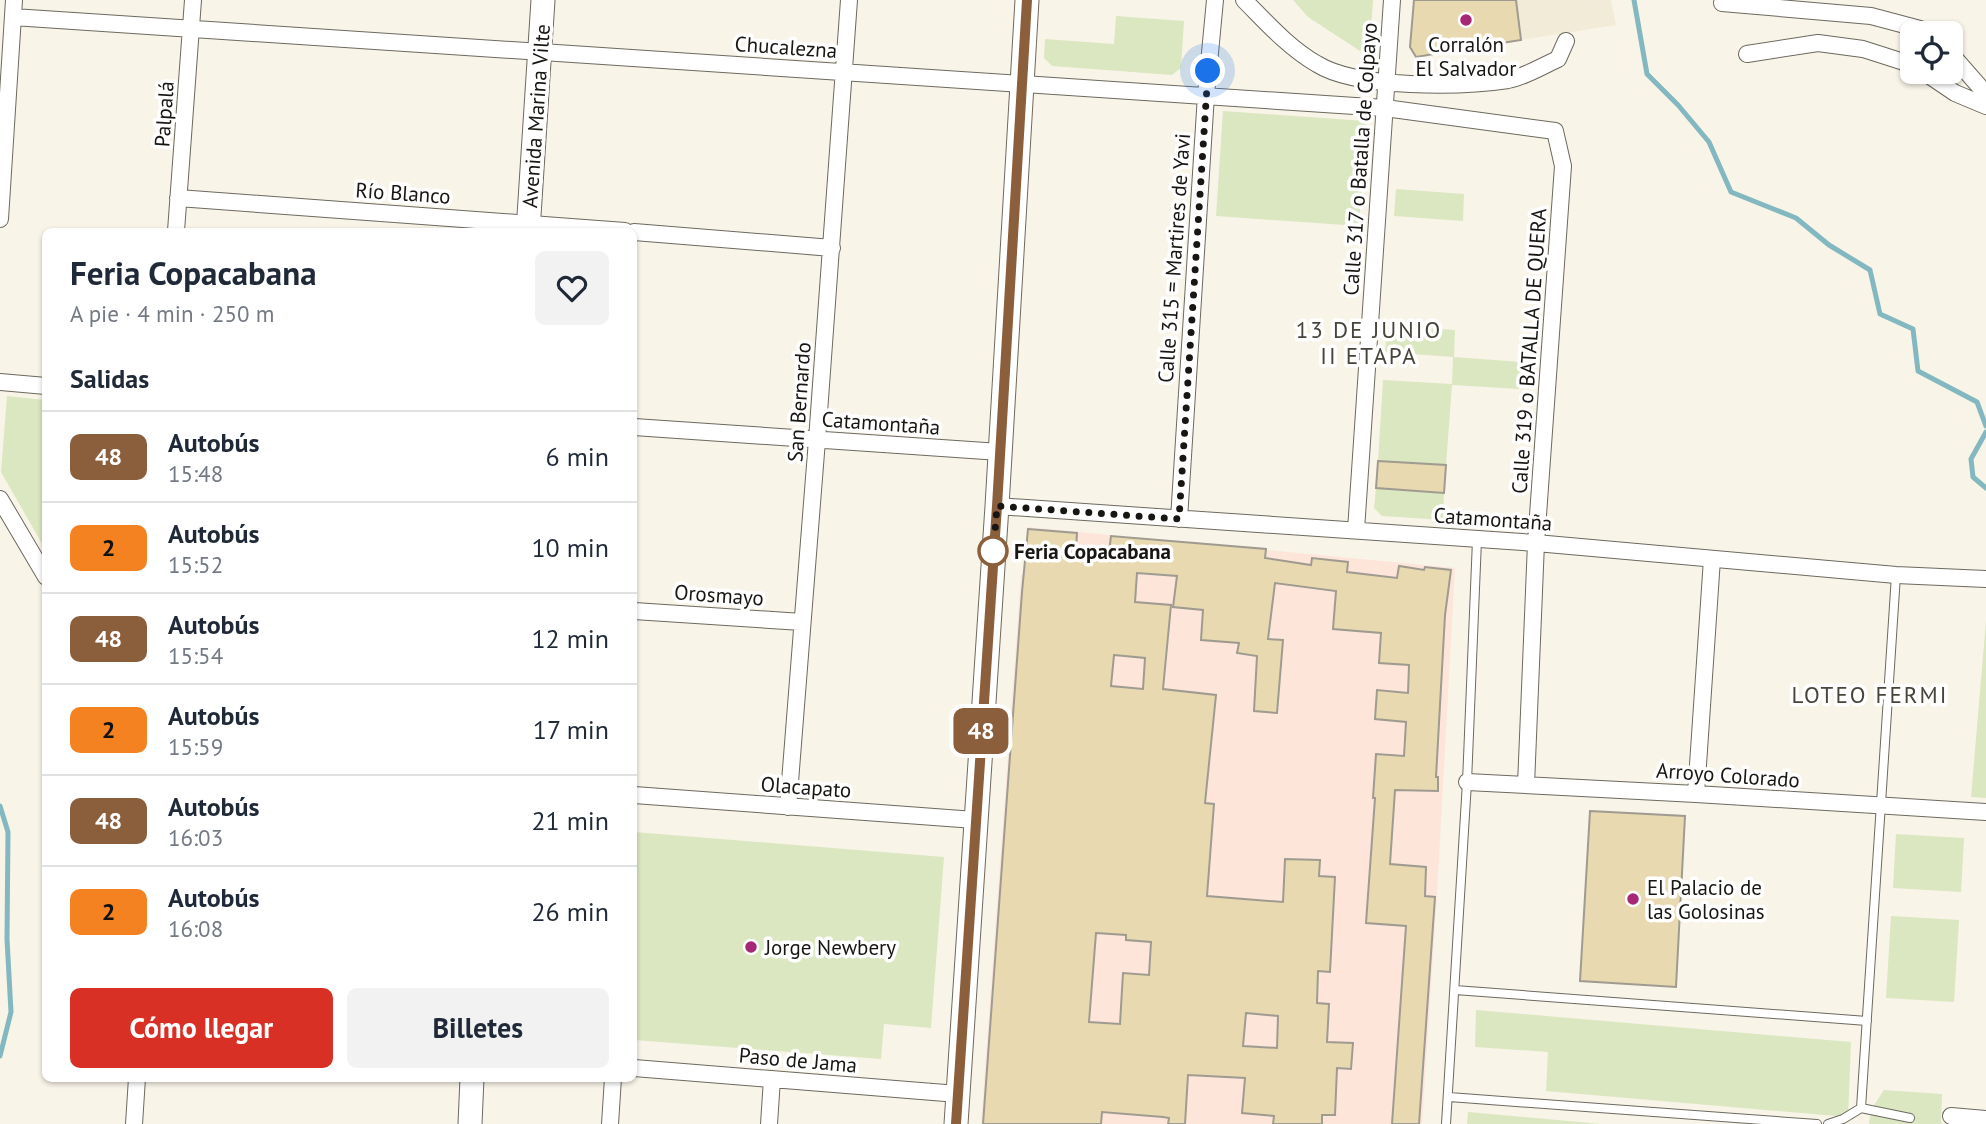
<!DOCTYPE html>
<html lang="es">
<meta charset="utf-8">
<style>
body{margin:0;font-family:"PT Sans",sans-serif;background:#f2f2f3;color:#1f2937;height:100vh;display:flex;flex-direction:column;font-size:26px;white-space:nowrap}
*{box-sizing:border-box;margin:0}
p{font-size:23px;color:#747a83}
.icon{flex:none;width:38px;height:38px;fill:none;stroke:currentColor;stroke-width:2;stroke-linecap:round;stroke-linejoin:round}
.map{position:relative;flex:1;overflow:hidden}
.side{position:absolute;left:42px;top:228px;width:595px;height:854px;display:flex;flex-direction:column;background:#fff;border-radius:10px;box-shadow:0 2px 5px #0004}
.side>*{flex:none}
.badge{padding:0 14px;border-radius:10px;font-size:24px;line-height:46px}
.buttons{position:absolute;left:1900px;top:21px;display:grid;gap:14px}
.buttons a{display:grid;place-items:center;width:63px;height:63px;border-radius:10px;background:#fff;box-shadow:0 2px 5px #0004;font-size:35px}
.you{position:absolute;width:35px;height:35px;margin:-18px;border:5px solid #fff;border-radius:50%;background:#1a73e8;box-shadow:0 0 0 10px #1a73e833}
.map>.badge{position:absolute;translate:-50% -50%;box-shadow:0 0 0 4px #fff}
h2{padding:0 28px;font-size:26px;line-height:63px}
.round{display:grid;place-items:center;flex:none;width:74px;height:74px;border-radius:10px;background:#f2f2f3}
.head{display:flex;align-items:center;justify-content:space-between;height:119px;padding:0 28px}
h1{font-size:33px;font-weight:700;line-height:52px}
.cta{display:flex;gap:14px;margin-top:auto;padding:14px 28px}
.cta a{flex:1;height:80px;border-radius:10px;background:#d93025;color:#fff;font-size:28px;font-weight:700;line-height:80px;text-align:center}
.cta a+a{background:#f2f2f3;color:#1f2937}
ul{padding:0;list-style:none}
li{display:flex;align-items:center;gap:21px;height:91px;padding:0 28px;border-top:2px solid #e0e1e3}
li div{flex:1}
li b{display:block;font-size:26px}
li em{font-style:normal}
li .badge{min-width:77px;font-weight:700;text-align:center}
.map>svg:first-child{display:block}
.commercial{fill:#fde5da}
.built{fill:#f2ebd7}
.green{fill:#dbe7c1}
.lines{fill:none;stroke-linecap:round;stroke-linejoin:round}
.stream{stroke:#84b8c0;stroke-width:5}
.building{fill:#e8d9b0;stroke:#9f9b90;stroke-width:2;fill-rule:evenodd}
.lane-casing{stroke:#6c695e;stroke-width:10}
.street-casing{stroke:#6c695e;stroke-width:18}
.secondary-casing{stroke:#6c695e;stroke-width:25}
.lane{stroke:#fff;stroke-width:8}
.street{stroke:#fff;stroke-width:16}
.secondary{stroke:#fff;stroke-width:23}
.line-casing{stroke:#fff;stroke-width:16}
.line{stroke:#8b5e3c;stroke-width:10}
.walk{stroke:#181612;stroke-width:7;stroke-dasharray:0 12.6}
.poi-dot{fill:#a72777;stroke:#fff;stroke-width:2.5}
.stop-dot{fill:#fff;stroke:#8b5e3c;stroke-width:3.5}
.labels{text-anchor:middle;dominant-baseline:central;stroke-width:7;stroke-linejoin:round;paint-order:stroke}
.poi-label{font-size:21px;fill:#181612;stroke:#fff;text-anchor:start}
.street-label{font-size:21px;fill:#181612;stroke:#fff}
.stop-label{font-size:21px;font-weight:bold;fill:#181612;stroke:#fff;text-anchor:start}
.neighbourhood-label{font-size:23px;letter-spacing:2px;fill:#47443a;stroke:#fff}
</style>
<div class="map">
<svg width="1986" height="1124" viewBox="0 0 1986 1124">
<rect width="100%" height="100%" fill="#f9f4e8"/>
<path class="commercial" d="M 1027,527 L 1455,568 L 1437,894 L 1422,1124 L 981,1124 L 1021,576 L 1024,570 Z"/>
<path class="built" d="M 1516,0 L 1611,0 L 1616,25 L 1521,40 Z"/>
<path class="green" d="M 1293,0 L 1373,0 L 1370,46 L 1360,51 L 1308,17 Z
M 1116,16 L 1184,21 L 1181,68 L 1172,75 L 1052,66 L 1044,58 L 1045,39 L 1114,44 Z
M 1223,111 L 1366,121 L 1359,226 L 1216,216 Z
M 1396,189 L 1464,194 L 1463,221 L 1394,216 Z
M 1387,325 L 1455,330 L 1454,357 L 1521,362 L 1519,389 L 1452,385 L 1446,465 L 1378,461 L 1383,380 L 1452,384 L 1453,357 L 1385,352 Z
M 7,396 L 45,400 L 45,549 L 1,472 Z
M 1376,488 L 1444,493 L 1443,520 L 1382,516 L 1374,508 Z
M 1986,621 L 1986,798 L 1971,797 Z
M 634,832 L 944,857 L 931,1028 L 884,1024 L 881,1059 L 634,1040 Z
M 1896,834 L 1964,838 L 1961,892 L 1893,888 Z
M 1891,916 L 1959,920 L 1954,1002 L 1886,998 Z
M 1476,1010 L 1851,1042 L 1848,1117 L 1546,1091 L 1548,1052 L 1475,1047 Z
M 1884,1090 L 1942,1094 L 1941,1124 L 1869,1124 L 1871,1110 Z
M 1468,1112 L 1601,1124 L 1467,1124 Z"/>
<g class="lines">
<path class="stream" d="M 1634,0 L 1647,74 L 1678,105 L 1709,142 L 1731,192 L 1796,218 L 1829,245 L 1870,270 L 1880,314 L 1913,329 L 1918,371 L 1977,402 L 1986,426
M 1986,432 L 1971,459 L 1973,477 L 1986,488
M 0,806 L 8,832 L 7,939 L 11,1012 L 0,1056"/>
</g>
<path class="building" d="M 1414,0 L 1516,0 L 1521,40 L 1416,57 L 1410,47 Z
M 1378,461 L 1446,465 L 1444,493 L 1376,488 Z
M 1028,529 L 1077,533 L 1076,550 L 1109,552 L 1111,536 L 1266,549 L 1265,558 L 1311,565 L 1312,558 L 1348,562 L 1347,572 L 1397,578 L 1399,566 L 1424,570 L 1425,567 L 1451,570 L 1445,615 L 1436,777 L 1438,777 L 1438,791 L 1395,790 L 1390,864 L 1426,867 L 1425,896 L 1435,897 L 1419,1124 L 1392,1124 L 1406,926 L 1366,923 L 1375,798 L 1373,798 L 1376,754 L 1404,756 L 1406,722 L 1375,719 L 1377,690 L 1408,693 L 1409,665 L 1379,663 L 1381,633 L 1333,629 L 1336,591 L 1275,583 L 1268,639 L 1283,640 L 1277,713 L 1254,711 L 1257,656 L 1237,653 L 1239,643 L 1201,640 L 1203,610 L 1173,607 L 1177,576 L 1137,573 L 1135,602 L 1171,605 L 1163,689 L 1216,695 L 1205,803 L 1214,804 L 1207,896 L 1283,902 L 1285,859 L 1320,860 L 1319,876 L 1335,877 L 1330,972 L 1318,971 L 1317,1003 L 1329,1004 L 1327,1042 L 1353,1043 L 1351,1069 L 1337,1068 L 1335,1115 L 1322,1115 L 1322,1124 L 1273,1124 L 1274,1116 L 1242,1113 L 1245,1078 L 1188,1075 L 1185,1124 L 1168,1124 L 1169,1118 L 1163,1117 L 1102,1112 L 1101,1124 L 983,1124 L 1022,592 ZM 1114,655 L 1145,658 L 1143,689 L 1111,686 ZM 1096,933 L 1126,935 L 1126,940 L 1151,942 L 1149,975 L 1123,973 L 1120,1024 L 1089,1022 ZM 1246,1013 L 1278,1016 L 1277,1048 L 1243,1046 Z
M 1590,811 L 1685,816 L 1676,987 L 1580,981 Z"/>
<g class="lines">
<defs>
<path id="lane" d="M 1455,990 L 1867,1021
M 1449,1097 L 1817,1124
M 1861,1108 L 1896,575
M 1446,1124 L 1467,782 L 1477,540
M 1828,1124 L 1843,1119 L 1861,1108 L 1910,1118"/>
<path id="street" d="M 1244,0 C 1267,23 1289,48 1317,64 C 1357,89 1462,87 1508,80 C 1525,77 1542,66 1558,59 L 1566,41
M 1722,3 L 1871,16 L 1920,29 L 1925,33
M 13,17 L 1385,108 L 1555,131 L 1563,166 L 1536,543 L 1526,785
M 1747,54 L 1818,43 L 1863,49 L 1913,65
M 1951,54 L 1986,94
M 1924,72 L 1955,93 L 1986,106
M 178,198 L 625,231
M 0,219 L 14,0
M 176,231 L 193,0
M 634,232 L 832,248
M 0,382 L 46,386
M 634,427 L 1000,452
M 0,499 L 46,577
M 997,506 L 1536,543 L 1896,575 L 1986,579
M 1179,519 L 1206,95 L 1215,0
M 1356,530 L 1392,0
M 634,611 L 802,622
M 1467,782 L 1696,794 L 1986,812
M 1696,794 L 1712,559
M 634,795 L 975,820
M 788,807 L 817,440 L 849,0
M 634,1068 L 958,1094
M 1951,1116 L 1986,1119
M 134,1124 L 137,1078
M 610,1124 L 613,1078
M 769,1124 L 772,1079"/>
<path id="secondary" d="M 528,231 L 543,0
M 470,1124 L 472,1078
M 956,1124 L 997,506 L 1027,0"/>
</defs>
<use href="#lane" class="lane-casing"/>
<use href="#street" class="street-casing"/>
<use href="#secondary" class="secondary-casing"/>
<use href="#lane" class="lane"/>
<use href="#street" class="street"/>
<use href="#secondary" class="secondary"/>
</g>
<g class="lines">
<defs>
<path id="line" d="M 956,1124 L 997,506 L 1027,0"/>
</defs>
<use href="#line" class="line-casing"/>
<use href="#line" class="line"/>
<path class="walk" d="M 993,551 L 993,558 L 997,506 L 1179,519 L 1208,71"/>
</g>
<g class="poi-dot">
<circle cx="1466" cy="20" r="7"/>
<circle cx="1633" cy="899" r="7"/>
<circle cx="751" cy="947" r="7"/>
</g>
<circle class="stop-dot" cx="993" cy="551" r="14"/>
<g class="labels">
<g class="poi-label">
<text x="1466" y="44" text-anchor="middle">Corralón<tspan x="1466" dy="24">El Salvador</tspan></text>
<text x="1647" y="887">El Palacio de<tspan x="1647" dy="24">las Golosinas</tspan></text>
<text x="765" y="947">Jorge Newbery</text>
</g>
<g class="street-label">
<text transform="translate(786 47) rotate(4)">Chucalezna</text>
<text transform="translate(164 114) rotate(-86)">Palpalá</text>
<text transform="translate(536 116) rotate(-86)">Avenida Marina Vilte</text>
<text transform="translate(1360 159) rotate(-86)">Calle 317 o Batalla de Colpayo</text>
<text transform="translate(403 193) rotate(4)">Río Blanco</text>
<text transform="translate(1174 258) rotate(-86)">Calle 315 = Martires de Yavi</text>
<text transform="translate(1529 351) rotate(-86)">Calle 319 o BATALLA DE QUERA</text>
<text transform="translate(799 402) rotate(-86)">San Bernardo</text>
<text transform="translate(881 423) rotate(4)">Catamontaña</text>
<text transform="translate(1493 519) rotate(4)">Catamontaña</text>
<text transform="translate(719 595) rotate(4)">Orosmayo</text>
<text transform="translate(1728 775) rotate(4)">Arroyo Colorado</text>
<text transform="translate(806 787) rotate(4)">Olacapato</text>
<text transform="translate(798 1060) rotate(5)">Paso de Jama</text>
</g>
<g class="stop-label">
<text x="1014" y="551">Feria Copacabana</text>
</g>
<g class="neighbourhood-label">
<text x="1369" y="329">13 DE JUNIO<tspan x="1369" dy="26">II ETAPA</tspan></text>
<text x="1870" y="694">LOTEO FERMI</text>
</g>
</g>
</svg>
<div class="buttons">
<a><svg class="icon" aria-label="locate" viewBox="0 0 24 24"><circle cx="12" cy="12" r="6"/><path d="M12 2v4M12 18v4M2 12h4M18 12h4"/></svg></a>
</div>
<div class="you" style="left:1208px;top:71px"></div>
<b class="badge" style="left:981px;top:731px;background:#8b5e3c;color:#fff">48</b>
<section class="side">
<div class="head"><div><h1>Feria Copacabana</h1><p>A pie · 4 min · 250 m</p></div><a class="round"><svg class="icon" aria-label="heart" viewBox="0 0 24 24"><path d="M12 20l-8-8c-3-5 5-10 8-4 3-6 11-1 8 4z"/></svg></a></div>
<h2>Salidas</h2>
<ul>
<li><span class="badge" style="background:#8b5e3c;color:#fff">48</span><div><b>Autobús</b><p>15:48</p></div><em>6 min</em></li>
<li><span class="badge" style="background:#f58220;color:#111">2</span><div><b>Autobús</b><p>15:52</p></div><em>10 min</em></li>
<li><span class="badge" style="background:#8b5e3c;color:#fff">48</span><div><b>Autobús</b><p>15:54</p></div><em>12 min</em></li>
<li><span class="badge" style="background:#f58220;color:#111">2</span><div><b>Autobús</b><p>15:59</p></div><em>17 min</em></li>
<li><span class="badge" style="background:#8b5e3c;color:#fff">48</span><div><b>Autobús</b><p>16:03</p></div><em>21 min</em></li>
<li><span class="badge" style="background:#f58220;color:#111">2</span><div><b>Autobús</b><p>16:08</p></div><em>26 min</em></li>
</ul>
<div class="cta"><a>Cómo llegar</a><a>Billetes</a></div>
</section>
</div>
